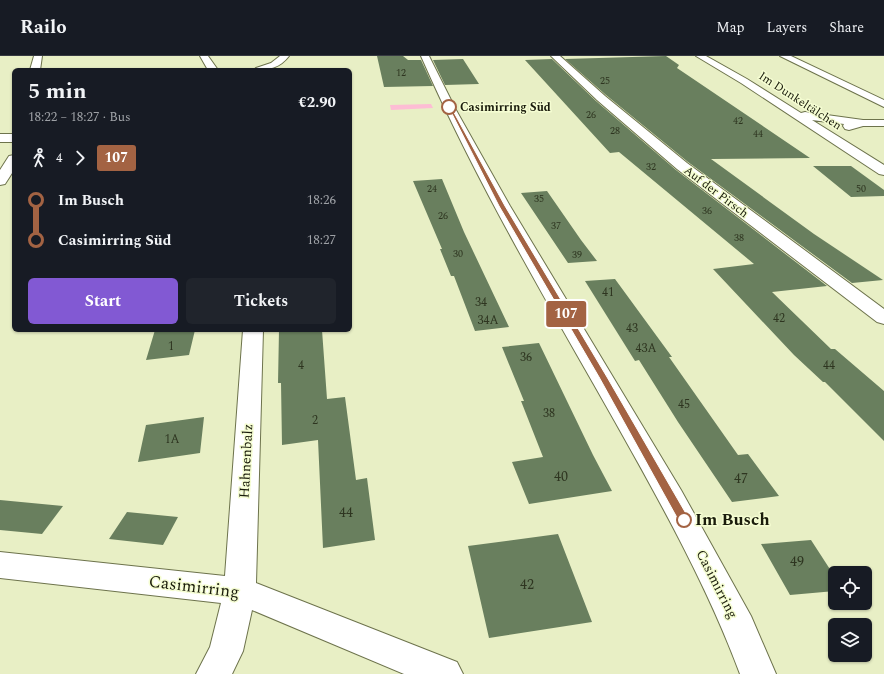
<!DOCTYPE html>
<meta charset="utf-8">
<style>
body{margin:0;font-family:Spectral,serif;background:#20242c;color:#f1f3f6;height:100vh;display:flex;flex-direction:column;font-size:15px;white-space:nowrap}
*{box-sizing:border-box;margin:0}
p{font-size:13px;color:#9ea1a6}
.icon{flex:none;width:22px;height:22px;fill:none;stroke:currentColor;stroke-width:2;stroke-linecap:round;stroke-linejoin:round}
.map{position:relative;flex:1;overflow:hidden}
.panel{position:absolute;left:12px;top:12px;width:340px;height:264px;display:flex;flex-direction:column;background:#171b24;border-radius:6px;box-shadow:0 1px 3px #0004}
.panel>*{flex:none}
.badge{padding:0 8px;border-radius:3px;font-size:14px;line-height:26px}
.tools{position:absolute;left:828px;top:510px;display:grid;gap:8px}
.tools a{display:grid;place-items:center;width:44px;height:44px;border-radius:6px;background:#171b24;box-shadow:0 1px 3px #0004;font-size:20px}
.map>.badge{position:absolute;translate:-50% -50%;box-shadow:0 0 0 2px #fff}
.legs{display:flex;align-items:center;gap:6px;height:44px;padding:0 16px;font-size:13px}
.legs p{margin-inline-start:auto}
.headline{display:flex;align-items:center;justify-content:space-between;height:68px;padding:0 16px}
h1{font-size:22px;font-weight:700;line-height:30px}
.button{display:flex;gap:8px;margin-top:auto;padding:8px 16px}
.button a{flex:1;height:46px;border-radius:6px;background:#8259d3;color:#fff;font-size:16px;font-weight:700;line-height:46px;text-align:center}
.button a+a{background:#20242c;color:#f1f3f6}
ul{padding:0 16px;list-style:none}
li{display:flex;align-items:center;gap:14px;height:40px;font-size:15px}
li i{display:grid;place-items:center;width:6px;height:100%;margin:0 5px;background:currentColor}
li i::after{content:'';width:10px;height:10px;margin:-5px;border:3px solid;border-radius:50%;background:#171b24}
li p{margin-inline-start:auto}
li:first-child i{background:linear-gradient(#0000 50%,currentColor 0)}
li:last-child i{background:linear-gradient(currentColor 50%,#0000 0)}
header{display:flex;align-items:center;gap:24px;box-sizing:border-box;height:56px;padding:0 20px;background:#171b24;border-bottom:1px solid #363941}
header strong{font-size:19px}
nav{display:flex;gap:22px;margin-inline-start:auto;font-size:14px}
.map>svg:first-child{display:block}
.green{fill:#fdbdd4}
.building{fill:#697f5e}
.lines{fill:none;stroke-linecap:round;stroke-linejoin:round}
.minor-casing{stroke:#6d734c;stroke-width:2}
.minor{fill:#fff;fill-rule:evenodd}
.line-1{fill:#a36343;stroke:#fff}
.stop-1-dot{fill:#fff;stroke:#a36343;stroke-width:2}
.labels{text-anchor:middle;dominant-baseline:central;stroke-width:3;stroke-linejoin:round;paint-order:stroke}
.far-number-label{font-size:10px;fill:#2e3520}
.far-street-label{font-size:12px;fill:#1a1c0c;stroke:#f5fdd2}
.far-stop-label{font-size:12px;font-weight:bold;fill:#1a1c0c;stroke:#f5fdd2;text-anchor:start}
.number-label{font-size:12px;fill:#2e3520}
.street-label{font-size:14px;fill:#1a1c0c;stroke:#f5fdd2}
.near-number-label{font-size:14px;fill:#2e3520}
.near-stop-label{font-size:17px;font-weight:bold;fill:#1a1c0c;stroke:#f5fdd2;text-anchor:start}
.near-street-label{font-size:17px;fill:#1a1c0c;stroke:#f5fdd2}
</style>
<header>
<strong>Railo</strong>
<nav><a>Map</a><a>Layers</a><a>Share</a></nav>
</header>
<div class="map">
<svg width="884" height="618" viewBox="0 0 884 618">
<rect width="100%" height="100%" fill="#e8efc5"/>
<path class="green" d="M 431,48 L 433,52 L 391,54 L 390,49 Z"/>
<path class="building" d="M 377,0 L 403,0 L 408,4 L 421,4 L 433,30 L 384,31 Z
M 666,0 L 679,9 L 677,12 L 810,102 L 711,103 L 814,178 L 883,224 L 852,227 L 688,106 L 606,39 L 565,3 Z
M 463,3 L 479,28 L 445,29 L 433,4 Z
M 552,3 L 596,45 L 676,114 L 827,230 L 772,236 L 831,293 L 835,293 L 884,335 L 884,385 L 825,326 L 823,326 L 794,299 L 713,213 L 754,208 L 619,96 L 610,97 L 525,4 Z
M 813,110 L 851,110 L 884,134 L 884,140 L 851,141 Z
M 442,123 L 464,176 L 509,271 L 475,275 L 454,220 L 451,220 L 440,193 L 442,193 L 413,125 Z
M 547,135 L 581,184 L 597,205 L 568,207 L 521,137 Z
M 615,223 L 672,301 L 669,301 L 738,399 L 748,398 L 779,440 L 732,446 L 678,366 L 639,304 L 635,305 L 585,225 Z
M 155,274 L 195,274 L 189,299 L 146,304 Z
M 279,274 L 322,274 L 327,343 L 345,341 L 356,424 L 367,422 L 375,484 L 323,492 L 318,384 L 282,389 L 281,327 L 278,327 Z
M 539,287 L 593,399 L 612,435 L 529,448 L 512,406 L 543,401 L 521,345 L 524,345 L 502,291 Z
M 204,361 L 200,397 L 138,406 L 146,369 Z
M 0,444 L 63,450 L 42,478 L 0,474 Z
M 127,456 L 178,461 L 163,489 L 109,483 Z
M 558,478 L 592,566 L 489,582 L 468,490 Z
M 811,484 L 835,521 L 835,535 L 790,539 L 761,488 Z"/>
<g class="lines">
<defs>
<path id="minor" d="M 34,0 L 42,0 L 40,14 L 30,14 Z
M 200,0 L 208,0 L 218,14 L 208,14 Z
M 280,0 L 289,0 C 280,12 269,14 254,14 L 256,12 L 271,7 Z
M 421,0 L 429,0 L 456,54 L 510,150 L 681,434 L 751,560 L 776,618 L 740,618 C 708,532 663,451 618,371 C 549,249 477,128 421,0 Z
M 551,0 L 560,0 L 605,40 L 687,107 L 884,253 L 884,268 L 877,266 L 677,113 L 597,44 Z
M 696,0 L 706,0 L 747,23 L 801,57 L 805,56 L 863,64 L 884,64 L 884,70 L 863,70 L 849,74 L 845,73 L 843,70 L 844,68 L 812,64 L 884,109 L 884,119 L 879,118 L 741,27 Z
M 780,0 L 791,0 L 884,44 L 884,51 Z
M 0,78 L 14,78 L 14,86 L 0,86 Z
M 14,99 L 14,114 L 5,128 L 0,129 L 0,114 L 9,100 Z
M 243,274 L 263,274 L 256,527 L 457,606 L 463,618 L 404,618 L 252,554 L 243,595 L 232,618 L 196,618 L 210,591 L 221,547 L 0,522 L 0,496 L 225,520 Z"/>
</defs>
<use href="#minor" class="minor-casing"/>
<use href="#minor" class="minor"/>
</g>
<path class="line-1" d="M 448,50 L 451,51 L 505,150 L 607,321 L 688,461 L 689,464 L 688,467 L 680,467 L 599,321 L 499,150 Z"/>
<g class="stop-1-dot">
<circle cx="449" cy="51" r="7"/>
<circle cx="684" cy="464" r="7"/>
</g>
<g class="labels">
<g class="far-number-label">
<text x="401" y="17">12</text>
<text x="605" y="25">25</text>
<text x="591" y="59">26</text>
<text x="738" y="65">42</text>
<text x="615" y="75">28</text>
<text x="758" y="78">44</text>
<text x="651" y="111">32</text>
<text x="432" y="133">24</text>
<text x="861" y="133">50</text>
<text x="539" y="143">35</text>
<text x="707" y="155">36</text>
<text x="443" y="160">26</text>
<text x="556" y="170">37</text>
<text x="739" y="182">38</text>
<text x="458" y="198">30</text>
<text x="577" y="199">39</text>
</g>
<g class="far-street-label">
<text transform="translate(800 45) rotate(33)">Im Dunkeltälchen</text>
<text transform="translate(716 136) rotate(37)">Auf der Pirsch</text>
</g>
<g class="far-stop-label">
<text x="460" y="51">Casimirring Süd</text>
</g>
<g class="number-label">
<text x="608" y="236">41</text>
<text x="481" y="246">34</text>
<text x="779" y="262">42</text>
<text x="488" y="264">34A</text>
<text x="632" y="272">43</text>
<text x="171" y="290">1</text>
<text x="646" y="292">43A</text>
<text x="526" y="301">36</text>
<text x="301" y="309">4</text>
<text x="829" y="309">44</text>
<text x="684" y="348">45</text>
<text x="549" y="357">38</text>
<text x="315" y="364">2</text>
<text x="172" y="383">1A</text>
</g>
<g class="street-label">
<text transform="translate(246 405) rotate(-87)">Hahnenbalz</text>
<text transform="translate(717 528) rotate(63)">Casimirring</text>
</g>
<g class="near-number-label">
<text x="561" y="420">40</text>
<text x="741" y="422">47</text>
<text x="346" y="456">44</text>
<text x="797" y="505">49</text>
<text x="527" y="528">42</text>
</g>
<g class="near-stop-label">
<text x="695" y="464">Im Busch</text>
</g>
<g class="near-street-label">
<text transform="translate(194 531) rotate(7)">Casimirring</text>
</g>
</g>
</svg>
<div class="tools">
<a><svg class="icon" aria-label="locate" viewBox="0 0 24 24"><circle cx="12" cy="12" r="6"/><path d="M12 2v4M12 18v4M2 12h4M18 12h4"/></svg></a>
<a><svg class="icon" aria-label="layers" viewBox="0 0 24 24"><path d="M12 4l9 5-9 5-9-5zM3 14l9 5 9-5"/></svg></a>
</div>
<b class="badge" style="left:566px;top:258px;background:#a36343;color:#fff">107</b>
<section class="panel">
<div class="headline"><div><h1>5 min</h1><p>18:22 – 18:27 · Bus</p></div><b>€2.90</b></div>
<div class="legs"><svg class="icon" aria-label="walk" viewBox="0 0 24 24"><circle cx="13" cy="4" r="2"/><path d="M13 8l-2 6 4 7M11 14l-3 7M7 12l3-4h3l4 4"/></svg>4<svg class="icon" aria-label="forward" viewBox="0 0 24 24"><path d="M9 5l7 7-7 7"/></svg><b class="badge" style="background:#a36343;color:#fff">107</b></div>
<ul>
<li><i style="color:#a36343"></i><b>Im Busch</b><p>18:26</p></li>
<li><i style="color:#a36343"></i><b>Casimirring Süd</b><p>18:27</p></li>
</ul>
<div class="button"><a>Start</a><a>Tickets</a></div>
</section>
</div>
